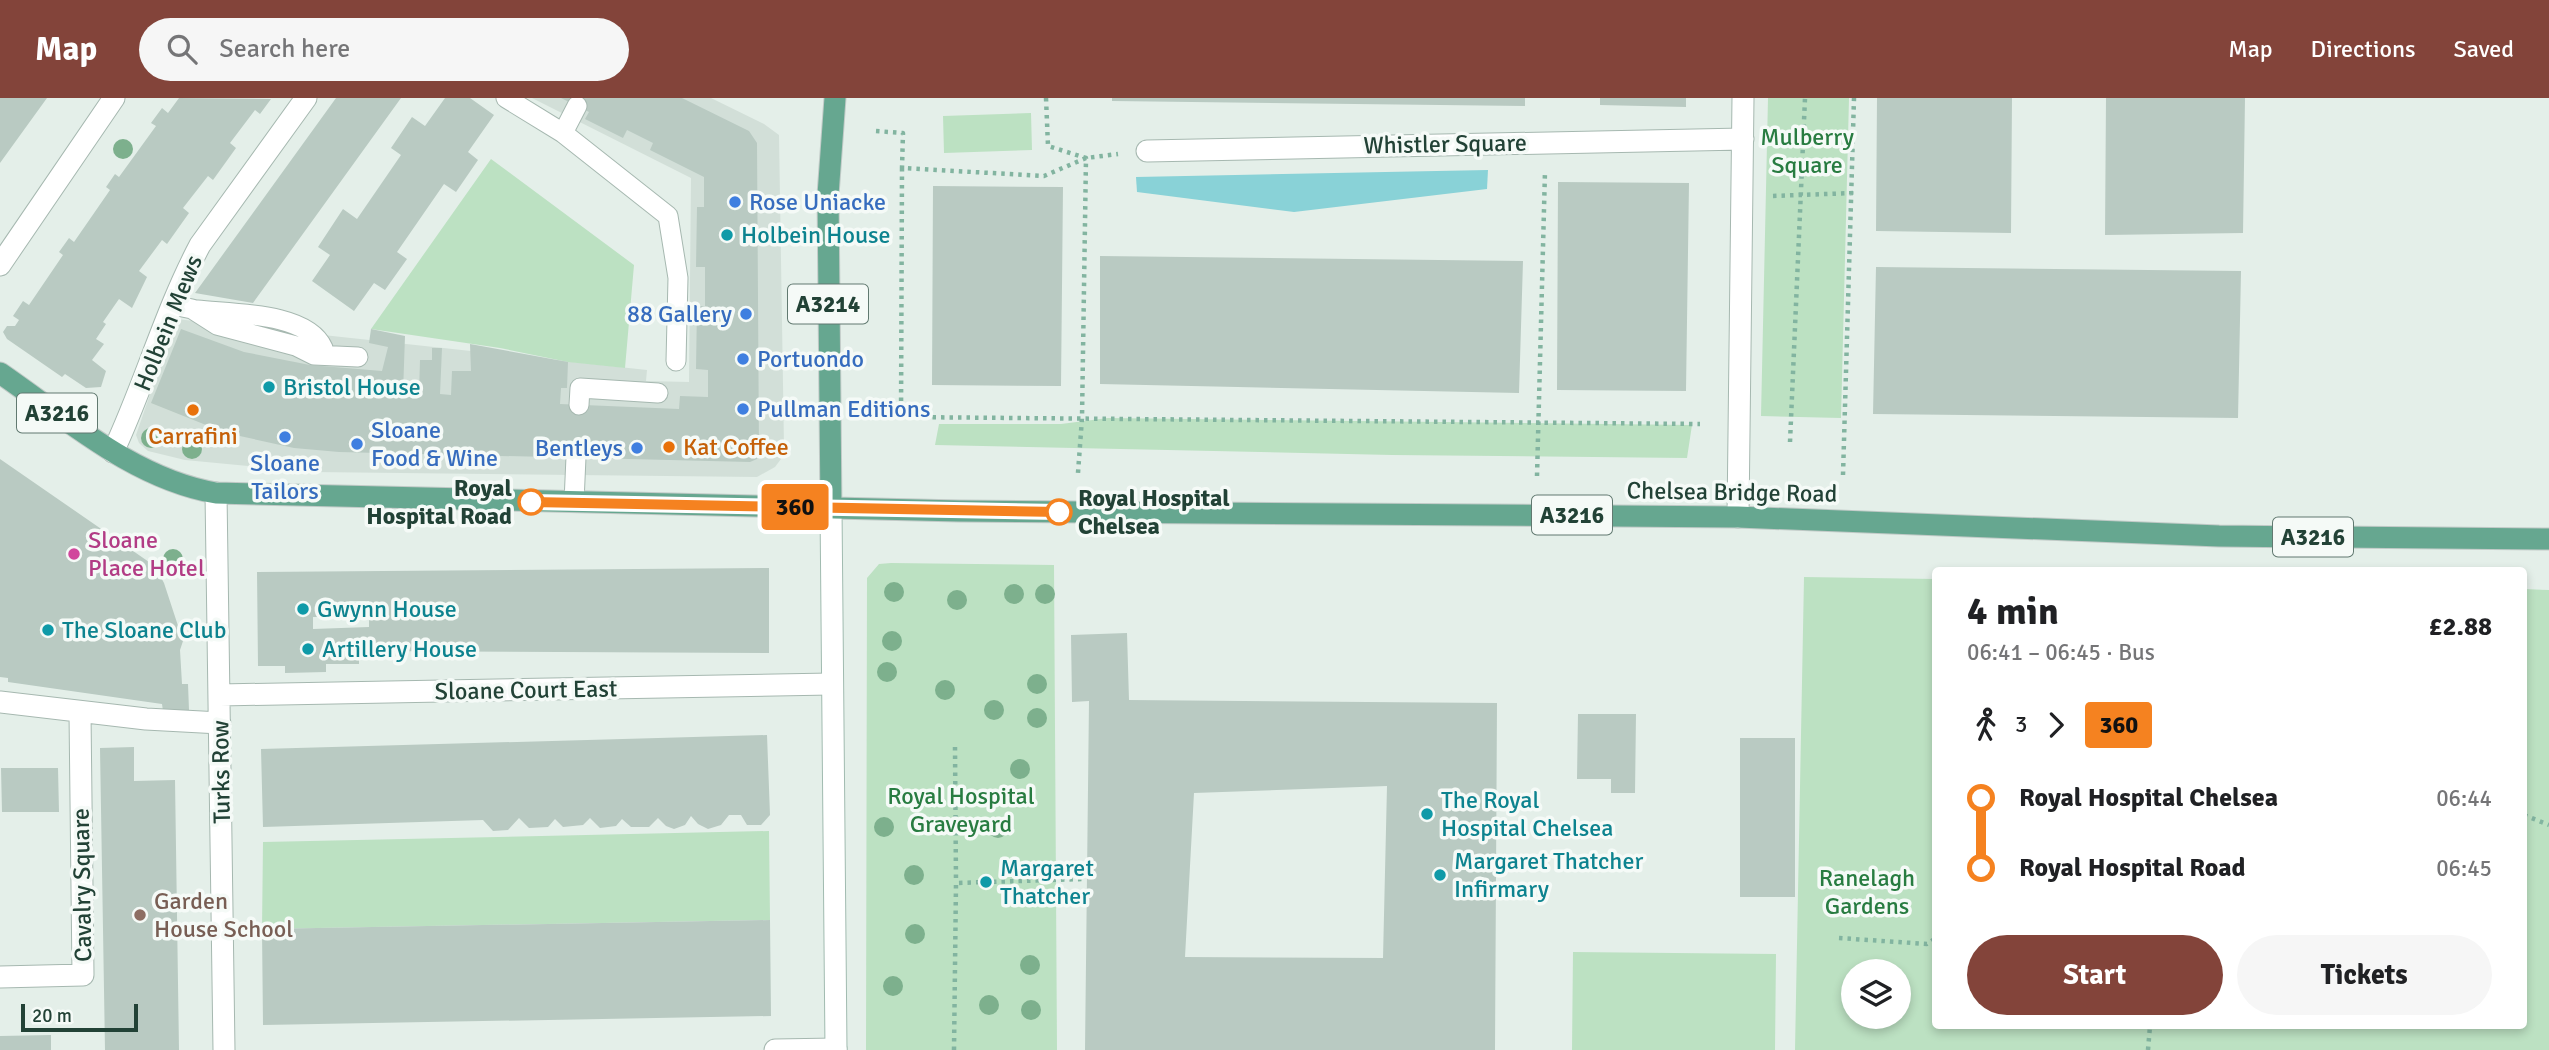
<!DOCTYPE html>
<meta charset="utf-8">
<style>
body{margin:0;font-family:Signika,sans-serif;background:#f6f6f6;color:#202124;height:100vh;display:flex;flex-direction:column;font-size:26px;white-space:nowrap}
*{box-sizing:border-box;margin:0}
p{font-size:23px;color:#757577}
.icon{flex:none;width:38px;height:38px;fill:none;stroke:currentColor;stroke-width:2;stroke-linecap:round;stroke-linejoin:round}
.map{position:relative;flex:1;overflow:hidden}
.side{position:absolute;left:1932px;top:469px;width:595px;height:462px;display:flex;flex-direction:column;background:#fff;border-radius:7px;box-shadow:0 4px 10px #0003}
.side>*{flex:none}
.badge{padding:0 14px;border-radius:5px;font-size:24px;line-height:46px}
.tools{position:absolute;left:1841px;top:861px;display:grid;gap:14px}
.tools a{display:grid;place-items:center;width:70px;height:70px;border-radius:50%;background:#fff;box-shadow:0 4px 10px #0003;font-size:35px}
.scale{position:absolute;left:21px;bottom:18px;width:117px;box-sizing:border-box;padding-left:7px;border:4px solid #224236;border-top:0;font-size:19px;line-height:24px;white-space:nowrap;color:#224236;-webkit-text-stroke:5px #f5faf7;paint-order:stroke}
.map>.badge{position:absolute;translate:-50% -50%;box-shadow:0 0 0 4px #fff}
.legs{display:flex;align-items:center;gap:10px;height:77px;padding:0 35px;font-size:23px}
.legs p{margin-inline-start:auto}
.summary{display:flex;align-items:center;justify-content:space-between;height:119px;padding:0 35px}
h1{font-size:38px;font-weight:700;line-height:52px}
.primary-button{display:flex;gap:14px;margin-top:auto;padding:14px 35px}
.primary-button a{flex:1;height:80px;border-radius:42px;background:#83443a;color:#fff;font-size:28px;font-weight:700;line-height:80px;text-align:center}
.primary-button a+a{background:#f6f6f6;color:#202124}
ul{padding:0 35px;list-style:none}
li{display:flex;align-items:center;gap:24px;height:70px;font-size:26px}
li i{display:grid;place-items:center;width:10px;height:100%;margin:0 9px;background:currentColor}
li i::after{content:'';width:18px;height:18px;margin:-9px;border:5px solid;border-radius:50%;background:#fff}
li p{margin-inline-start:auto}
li:first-child i{background:linear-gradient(#0000 50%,currentColor 0)}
li:last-child i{background:linear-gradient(currentColor 50%,#0000 0)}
header{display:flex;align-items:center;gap:42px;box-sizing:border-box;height:98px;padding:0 35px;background:#83443a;color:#fff}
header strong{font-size:33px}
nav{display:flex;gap:38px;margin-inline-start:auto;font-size:24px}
.search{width:490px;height:63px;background:#f6f6f6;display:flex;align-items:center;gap:18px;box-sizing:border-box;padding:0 24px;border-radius:38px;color:#757577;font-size:26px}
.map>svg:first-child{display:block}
.built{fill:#d2dfd8}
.green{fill:#bce1c2;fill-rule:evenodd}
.water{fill:#89d2d7}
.building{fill:#b9cac2;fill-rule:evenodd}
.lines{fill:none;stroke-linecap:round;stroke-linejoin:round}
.lane-casing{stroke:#a6b8b0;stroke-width:21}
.street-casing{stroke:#a6b8b0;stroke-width:23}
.secondary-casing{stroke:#a1bbb0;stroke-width:23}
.primary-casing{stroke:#c1cac7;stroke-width:23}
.path{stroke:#82b4a0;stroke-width:4.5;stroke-dasharray:3.5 5;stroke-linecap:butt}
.lane{stroke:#fff;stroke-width:19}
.street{stroke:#fff;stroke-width:21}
.secondary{stroke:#fff;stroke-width:21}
.primary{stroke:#66a790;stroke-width:21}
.tree{fill:#7db08d}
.line-1-casing{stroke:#fff;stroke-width:16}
.line-1{stroke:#f58220;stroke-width:10}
.shop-dot{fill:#3f7fe0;stroke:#f5faf7;stroke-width:2.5}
.culture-dot{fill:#0f9aa8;stroke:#f5faf7;stroke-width:2.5}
.food-dot{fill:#e8710a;stroke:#f5faf7;stroke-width:2.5}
.stop-1-dot{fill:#fff;stroke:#f58220;stroke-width:3.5}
.hotel-dot{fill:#d1479c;stroke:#f5faf7;stroke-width:2.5}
.education-dot{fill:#8d6e63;stroke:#f5faf7;stroke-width:2.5}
.labels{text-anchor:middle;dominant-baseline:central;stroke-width:7;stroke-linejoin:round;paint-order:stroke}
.shield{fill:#f5faf7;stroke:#617970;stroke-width:2}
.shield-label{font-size:23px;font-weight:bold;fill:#224236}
.park-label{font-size:24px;fill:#287c41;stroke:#f5faf7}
.street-label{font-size:24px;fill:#224236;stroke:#f5faf7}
.shop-label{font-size:24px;fill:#366cbe;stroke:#f5faf7;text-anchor:start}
.culture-label{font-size:24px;fill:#0d838f;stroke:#f5faf7;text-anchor:start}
.food-label{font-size:24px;fill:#c56008;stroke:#f5faf7}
.stop-label{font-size:24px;font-weight:bold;fill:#224236;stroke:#f5faf7;text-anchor:end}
.hotel-label{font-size:24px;fill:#b23c85;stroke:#f5faf7;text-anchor:start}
.education-label{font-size:24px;fill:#785e54;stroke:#f5faf7;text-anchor:start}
</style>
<header>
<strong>Map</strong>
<div class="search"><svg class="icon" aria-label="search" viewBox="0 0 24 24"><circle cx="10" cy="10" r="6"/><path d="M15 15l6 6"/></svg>Search here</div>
<nav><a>Map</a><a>Directions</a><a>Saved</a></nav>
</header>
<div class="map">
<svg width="2549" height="952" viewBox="0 0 2549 952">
<rect width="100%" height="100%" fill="#e4efe9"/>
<path class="built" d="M 532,0 L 711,0 L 764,26 L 779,37 L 784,349 L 781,361 L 775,369 L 757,379 L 313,374 L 185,362 L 148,353 L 139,345 L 136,337 L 176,221 L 647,272 L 646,283 L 689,284 L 691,80 Z"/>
<path class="green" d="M 1768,0 L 1849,0 L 1841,320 L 1761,318 Z
M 1031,15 L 1032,52 L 944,55 L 943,18 Z
M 491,61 L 634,167 L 625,270 L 568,264 L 500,250 L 371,231 Z
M 1108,320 L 1692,327 L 1687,360 L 1392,357 L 935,347 L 939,326 L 1061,326 Z
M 891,465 L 1054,467 L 1057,952 L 866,952 L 867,480 L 879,466 Z
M 1804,479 L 1935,481 L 1936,928 L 2524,928 L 2524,491 L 2549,492 L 2549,952 L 1795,952 ZM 1853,873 L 1899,873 L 1899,919 L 1853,919 Z
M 769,733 L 770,822 L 262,831 L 263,744 Z
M 1573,854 L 1776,856 L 1775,952 L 1572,952 Z"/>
<path class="water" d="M 1488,72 L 1487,91 L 1294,114 L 1137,94 L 1136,79 Z"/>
<path class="building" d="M 0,0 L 47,0 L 0,65 Z
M 179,0 L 271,1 L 260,16 L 255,12 L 230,45 L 236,50 L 213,82 L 208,78 L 183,110 L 189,115 L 167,146 L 162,142 L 139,173 L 147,179 L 132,210 L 119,201 L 103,224 L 106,226 L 96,241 L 104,246 L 92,262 L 106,273 L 101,289 L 86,290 L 65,276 L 62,279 L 7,241 L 3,234 L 7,228 L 15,228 L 19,222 L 13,218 L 23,203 L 29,207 L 63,157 L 59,154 L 69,140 L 74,144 L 110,92 L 106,89 L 115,76 L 119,79 L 156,28 L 151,25 L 162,10 L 168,15 Z
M 336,0 L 401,0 L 253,205 L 195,195 Z
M 445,0 L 470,0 L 494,17 L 468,54 L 478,62 L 456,94 L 444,86 L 397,154 L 407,161 L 385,192 L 374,185 L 354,213 L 312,183 L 330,157 L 318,149 L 343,111 L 357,121 L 401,57 L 391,50 L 412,19 L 425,28 Z
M 561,0 L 682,0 L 749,33 L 757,45 L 759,355 L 757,361 L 750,364 L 339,354 L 294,350 L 226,335 L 151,305 L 181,231 L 244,254 L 310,267 L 382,273 L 388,249 L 369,245 L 371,231 L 405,238 L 403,295 L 419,296 L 420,262 L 432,262 L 432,250 L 442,250 L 440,296 L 451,297 L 452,273 L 471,273 L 470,246 L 568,264 L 567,290 L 561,290 L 560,306 L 679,311 L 680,298 L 708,299 L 708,272 L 696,271 L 697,208 L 705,208 L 705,169 L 696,169 L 697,109 L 704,109 L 704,79 L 650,52 L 653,45 L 627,32 L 623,40 L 585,21 L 589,14 Z
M 1112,0 L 1525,0 L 1525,8 L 1112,3 Z
M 1600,0 L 1686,0 L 1686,9 L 1600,7 Z
M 1877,0 L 2012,0 L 2011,135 L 1876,133 Z
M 2106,0 L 2245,0 L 2243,135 L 2105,137 Z
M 1558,84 L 1689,85 L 1686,293 L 1557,292 Z
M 933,88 L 1063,89 L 1061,288 L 932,287 Z
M 1100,158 L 1523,163 L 1519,295 L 1100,286 Z
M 1876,169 L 2241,173 L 2238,320 L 1873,316 Z
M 0,361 L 149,464 L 158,474 L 164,485 L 183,543 L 180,552 L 182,586 L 188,586 L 189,612 L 163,613 L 162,606 L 8,584 L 8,580 L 0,579 Z
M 769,470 L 769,555 L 359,553 L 359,566 L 326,566 L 326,574 L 285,575 L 285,568 L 258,568 L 257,474 ZM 349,503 L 369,503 L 369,529 L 313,531 L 313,519 L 350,519 Z
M 1127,535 L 1129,602 L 1497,605 L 1495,952 L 1085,952 L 1089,603 L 1072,604 L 1071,537 ZM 1387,688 L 1383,860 L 1185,859 L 1194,695 Z
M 1578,616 L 1636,616 L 1635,695 L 1611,695 L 1611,681 L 1577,681 Z
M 767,637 L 770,717 L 761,727 L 747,727 L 741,717 L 729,717 L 721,727 L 708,731 L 698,726 L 691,718 L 685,727 L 674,731 L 666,728 L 658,720 L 649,729 L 631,729 L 622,721 L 616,728 L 600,730 L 590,720 L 583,727 L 563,729 L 555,721 L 548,729 L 529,730 L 519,720 L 508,732 L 493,733 L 483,722 L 263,729 L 261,651 Z
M 1740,640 L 1795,640 L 1795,799 L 1740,799 Z
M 134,649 L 134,683 L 175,682 L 179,952 L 105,952 L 100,650 Z
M 1,670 L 58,670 L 59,714 L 2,714 Z
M 770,822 L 771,918 L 263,927 L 262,831 Z
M 51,937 L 51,952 L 0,952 L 0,938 Z"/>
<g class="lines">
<defs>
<path id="lane" d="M 506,0 L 563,35 L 668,118 L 678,180 L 676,263
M 563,35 L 577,8
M 173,207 L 192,211 L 217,227 L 296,248 L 314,257 L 358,259
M 197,212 C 232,216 307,214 323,250
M 579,307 L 580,290 L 658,295
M 574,404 L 576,359"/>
<path id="street" d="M 1147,53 L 1743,41
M 0,167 L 114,0
M 113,354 C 145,286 165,213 200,147 L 306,0
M 216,395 L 224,952
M 1738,419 L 1743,0
M 220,597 L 831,586
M 0,604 L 146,621 L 220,625
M 0,879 L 83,877 L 80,615
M 775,952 L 836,951"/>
<path id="secondary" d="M 831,410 L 836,952"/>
<path id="primary" d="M 0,275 C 67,321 134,381 216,395 L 959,413 L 1738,419 L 2219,438 L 2549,441
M 831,410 L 828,97 L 835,0"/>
</defs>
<use href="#lane" class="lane-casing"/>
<use href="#street" class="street-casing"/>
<use href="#secondary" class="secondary-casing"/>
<use href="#primary" class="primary-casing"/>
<path class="path" d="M 1046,0 L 1048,48 L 1086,60 L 1082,320 L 1078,375
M 876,33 L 903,35 L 902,70 L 1044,78 L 1086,60 L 1118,56
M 902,70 L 901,319 L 1700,326
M 1773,98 L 1853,95
M 1790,344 L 1805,0
M 1843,377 L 1854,0
M 1537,378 L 1545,73
M 955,649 L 956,785
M 2524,717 L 2549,727
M 1839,840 L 1927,846 L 1936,840
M 954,952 L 956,785 L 1082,781
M 2148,952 L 2150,928"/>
<use href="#lane" class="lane"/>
<use href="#street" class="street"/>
<use href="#secondary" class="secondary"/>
<use href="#primary" class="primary"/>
</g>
<g class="tree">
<circle cx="123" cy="51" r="10"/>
<circle cx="151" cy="340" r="10"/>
<circle cx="192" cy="351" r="10"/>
<circle cx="173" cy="461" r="10"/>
<circle cx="894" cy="494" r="10"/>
<circle cx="1014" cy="496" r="10"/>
<circle cx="1045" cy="496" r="10"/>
<circle cx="957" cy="502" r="10"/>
<circle cx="892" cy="543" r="10"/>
<circle cx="887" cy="574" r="10"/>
<circle cx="1037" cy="586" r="10"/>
<circle cx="945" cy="592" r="10"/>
<circle cx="994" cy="612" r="10"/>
<circle cx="1037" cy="620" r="10"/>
<circle cx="1020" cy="671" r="10"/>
<circle cx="884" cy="729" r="10"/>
<circle cx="998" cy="730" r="10"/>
<circle cx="914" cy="777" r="10"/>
<circle cx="915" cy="836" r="10"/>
<circle cx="1030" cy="867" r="10"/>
<circle cx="893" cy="888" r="10"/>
<circle cx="989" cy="907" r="10"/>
<circle cx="1031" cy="912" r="10"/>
</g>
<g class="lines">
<defs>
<path id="line-1" d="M 531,404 L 1059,414"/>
</defs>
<use href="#line-1" class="line-1-casing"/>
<use href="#line-1" class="line-1"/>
</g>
<g class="shop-dot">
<circle cx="735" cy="104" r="7"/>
<circle cx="746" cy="216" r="7"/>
<circle cx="743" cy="261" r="7"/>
<circle cx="743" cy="311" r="7"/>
<circle cx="285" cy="339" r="7"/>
<circle cx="357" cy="346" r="7"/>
<circle cx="637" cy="350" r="7"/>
</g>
<g class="culture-dot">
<circle cx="727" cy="137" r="7"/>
<circle cx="269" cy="289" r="7"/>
<circle cx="303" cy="511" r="7"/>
<circle cx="48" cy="532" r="7"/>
<circle cx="308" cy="551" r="7"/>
<circle cx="1427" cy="716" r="7"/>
<circle cx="1440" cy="777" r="7"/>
<circle cx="986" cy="784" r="7"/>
</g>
<g class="food-dot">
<circle cx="193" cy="312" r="7"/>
<circle cx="669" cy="349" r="7"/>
</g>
<g class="stop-1-dot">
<circle cx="531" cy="404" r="12"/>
<circle cx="1059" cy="414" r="12"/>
</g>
<circle class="hotel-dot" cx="74" cy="456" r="7"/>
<circle class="education-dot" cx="140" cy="817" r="7"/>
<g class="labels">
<g class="shield">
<rect x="788" y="186.5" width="80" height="39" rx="5"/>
<rect x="17" y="295.5" width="80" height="39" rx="5"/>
<rect x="1532" y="397.5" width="80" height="39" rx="5"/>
<rect x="2273" y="419.5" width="80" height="39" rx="5"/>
</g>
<g class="shield-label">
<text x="828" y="206">A3214</text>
<text x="57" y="315">A3216</text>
<text x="1572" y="417">A3216</text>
<text x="2313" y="439">A3216</text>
</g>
<g class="park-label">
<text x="1807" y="39">Mulberry<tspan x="1807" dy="28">Square</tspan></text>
<text x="961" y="698">Royal Hospital<tspan x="961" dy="28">Graveyard</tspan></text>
<text x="1867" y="780">Ranelagh<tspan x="1867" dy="28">Gardens</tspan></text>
</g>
<g class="street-label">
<text transform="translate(1445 46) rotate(-1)">Whistler Square</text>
<text transform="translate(168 225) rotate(-68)">Holbein Mews</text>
<text transform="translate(1732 394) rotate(1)">Chelsea Bridge Road</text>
<text transform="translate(526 592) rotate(-1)">Sloane Court East</text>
<text transform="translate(221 674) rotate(-91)">Turks Row</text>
<text transform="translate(82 787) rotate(-91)">Cavalry Square</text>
</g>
<g class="shop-label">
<text x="749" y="104">Rose Uniacke</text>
<text x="732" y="216" text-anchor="end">88 Gallery</text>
<text x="757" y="261">Portuondo</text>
<text x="757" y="311">Pullman Editions</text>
<text x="371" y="332">Sloane<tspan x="371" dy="28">Food &amp; Wine</tspan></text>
<text x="623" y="350" text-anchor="end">Bentleys</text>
<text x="285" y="365" text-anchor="middle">Sloane<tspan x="285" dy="28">Tailors</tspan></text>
</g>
<g class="culture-label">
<text x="741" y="137">Holbein House</text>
<text x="283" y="289">Bristol House</text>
<text x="317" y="511">Gwynn House</text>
<text x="62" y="532">The Sloane Club</text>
<text x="322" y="551">Artillery House</text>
<text x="1441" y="702">The Royal<tspan x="1441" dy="28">Hospital Chelsea</tspan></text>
<text x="1454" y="763">Margaret Thatcher<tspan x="1454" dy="28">Infirmary</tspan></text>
<text x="1000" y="770">Margaret<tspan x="1000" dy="28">Thatcher</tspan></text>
</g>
<g class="food-label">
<text x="193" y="338">Carrafini</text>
<text x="683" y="349" text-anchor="start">Kat Coffee</text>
</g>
<g class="stop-label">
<text x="512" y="390">Royal<tspan x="512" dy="28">Hospital Road</tspan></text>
<text x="1078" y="400" text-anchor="start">Royal Hospital<tspan x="1078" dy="28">Chelsea</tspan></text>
</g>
<g class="hotel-label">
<text x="88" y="442">Sloane<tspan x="88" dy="28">Place Hotel</tspan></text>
</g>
<g class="education-label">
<text x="154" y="803">Garden<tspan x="154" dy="28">House School</tspan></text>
</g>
</g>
</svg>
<div class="tools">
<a><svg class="icon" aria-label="layers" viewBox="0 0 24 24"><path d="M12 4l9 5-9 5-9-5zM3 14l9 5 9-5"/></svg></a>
</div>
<div class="scale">20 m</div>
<b class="badge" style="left:795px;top:409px;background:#f58220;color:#111">360</b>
<section class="side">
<div class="summary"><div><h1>4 min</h1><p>06:41 – 06:45 · Bus</p></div><b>£2.88</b></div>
<div class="legs"><svg class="icon" aria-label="walk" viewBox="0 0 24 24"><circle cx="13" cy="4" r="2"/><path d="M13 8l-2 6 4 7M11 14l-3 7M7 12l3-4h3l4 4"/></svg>3<svg class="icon" aria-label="forward" viewBox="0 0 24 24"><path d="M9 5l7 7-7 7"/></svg><b class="badge" style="background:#f58220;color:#111">360</b></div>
<ul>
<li><i style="color:#f58220"></i><b>Royal Hospital Chelsea</b><p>06:44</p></li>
<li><i style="color:#f58220"></i><b>Royal Hospital Road</b><p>06:45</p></li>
</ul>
<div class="primary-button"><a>Start</a><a>Tickets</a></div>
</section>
</div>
